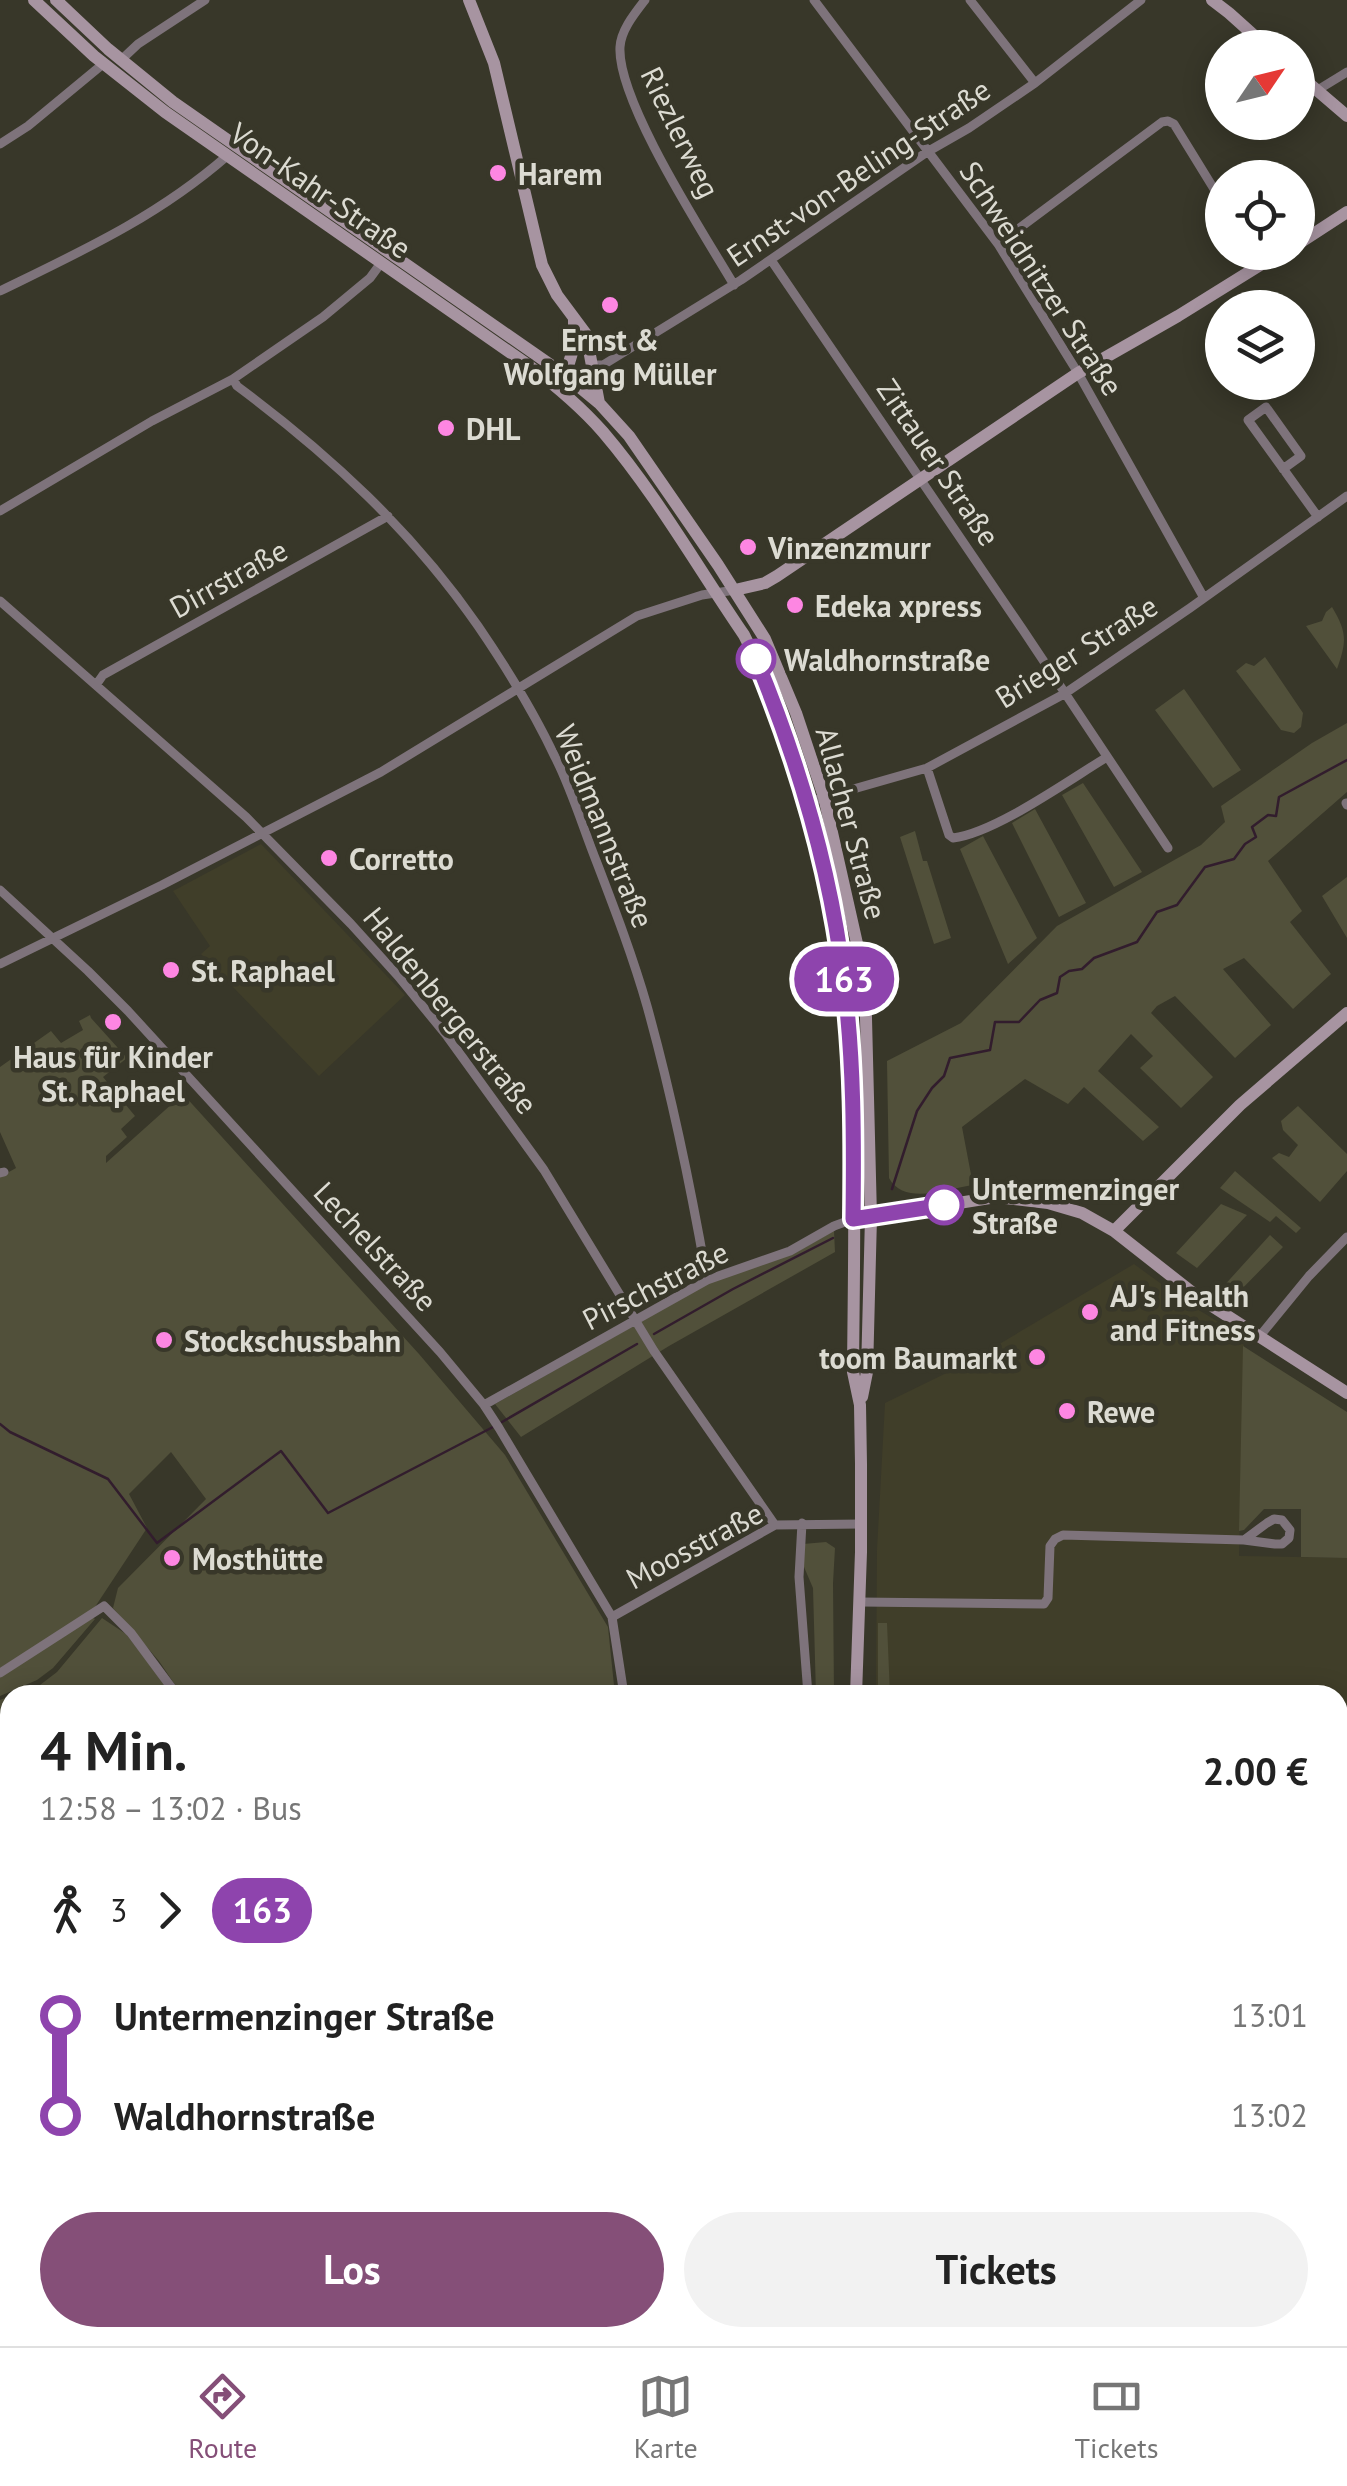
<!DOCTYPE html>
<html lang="de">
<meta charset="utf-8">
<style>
body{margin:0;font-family:"PT Sans",sans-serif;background:#f2f2f2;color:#222;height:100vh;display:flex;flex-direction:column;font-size:38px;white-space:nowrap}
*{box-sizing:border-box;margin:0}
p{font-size:32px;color:#767676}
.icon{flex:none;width:55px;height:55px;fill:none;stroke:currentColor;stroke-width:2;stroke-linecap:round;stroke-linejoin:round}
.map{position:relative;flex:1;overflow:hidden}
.drawer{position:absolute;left:0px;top:1685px;width:1348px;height:662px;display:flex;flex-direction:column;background:#fff;border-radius:30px 30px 0 0;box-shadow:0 5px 25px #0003}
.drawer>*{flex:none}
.badge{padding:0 20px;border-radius:32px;font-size:35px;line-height:65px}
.needle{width:65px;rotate:55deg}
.tools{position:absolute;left:1205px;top:30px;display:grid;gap:20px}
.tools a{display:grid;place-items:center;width:110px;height:110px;border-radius:50%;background:#fff;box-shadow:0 5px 25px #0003;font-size:50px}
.map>.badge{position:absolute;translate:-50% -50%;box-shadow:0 0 0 5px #fff}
.legs{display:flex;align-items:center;gap:15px;height:110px;padding:0 40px;font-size:32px}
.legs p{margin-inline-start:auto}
.head{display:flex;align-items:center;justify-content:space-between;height:170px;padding:0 40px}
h1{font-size:55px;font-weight:700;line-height:75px}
.action{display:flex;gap:20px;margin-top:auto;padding:20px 40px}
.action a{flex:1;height:115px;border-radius:60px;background:#854f78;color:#fff;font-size:40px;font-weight:700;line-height:115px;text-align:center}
.action a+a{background:#f2f2f2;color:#222}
ul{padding:0 40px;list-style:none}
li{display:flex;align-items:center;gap:35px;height:100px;font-size:38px}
li i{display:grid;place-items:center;width:15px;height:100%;margin:0 12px;background:currentColor}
li i::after{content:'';width:25px;height:25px;margin:-12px;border:8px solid;border-radius:50%;background:#fff}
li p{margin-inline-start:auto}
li:first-child i{background:linear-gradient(#0000 50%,currentColor 0)}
li:last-child i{background:linear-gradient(currentColor 50%,#0000 0)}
.tab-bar{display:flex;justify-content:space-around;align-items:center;height:140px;border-top:2px solid #e0e0e0;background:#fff;font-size:28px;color:#767676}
.tab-bar a{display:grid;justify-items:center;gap:5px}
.tab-bar .on{color:#854f78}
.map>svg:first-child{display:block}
.built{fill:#403e29}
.green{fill:#51503a}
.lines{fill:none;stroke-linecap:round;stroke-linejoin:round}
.stream{stroke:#321d2d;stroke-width:2.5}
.street{stroke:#7e737b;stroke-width:9}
.secondary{stroke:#a794a1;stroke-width:12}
.rail{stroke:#c8c7bd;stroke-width:2.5;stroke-dasharray:18 18;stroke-linecap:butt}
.line-1-casing{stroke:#fff;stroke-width:22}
.line-1{stroke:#8e44ad;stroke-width:15}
.poi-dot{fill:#fd86e2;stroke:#383729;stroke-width:4}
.stop-1-dot{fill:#fff;stroke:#8e44ad;stroke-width:5}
.labels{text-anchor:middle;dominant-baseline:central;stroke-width:9;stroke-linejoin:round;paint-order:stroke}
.street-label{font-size:30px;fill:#dcdbd2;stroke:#383729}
.poi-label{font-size:30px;font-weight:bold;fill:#dcdbd2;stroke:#383729;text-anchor:start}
.stop-label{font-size:30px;font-weight:bold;fill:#dcdbd2;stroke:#383729;text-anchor:start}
</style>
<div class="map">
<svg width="1347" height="2346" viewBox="0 0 1347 2346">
<rect width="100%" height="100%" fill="#383729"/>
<path class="built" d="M 261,844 L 405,995 L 319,1076 L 201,954 L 210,946 L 173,891 Z
M 1134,1264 L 1186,1302 L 1244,1338 L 1239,1556 L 1347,1558 L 1347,2010 L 1338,2010 L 1338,1695 L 876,1695 L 877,1550 L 885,1403 L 969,1362 Z"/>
<path class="green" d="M 1332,607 C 1347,632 1347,641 1337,669 L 1306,626 L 1322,621 L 1326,612 Z
M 1265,657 L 1303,713 L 1301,727 L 1294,733 L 1281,730 L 1236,671 L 1246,663 L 1254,666 Z
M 1184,689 L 1241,770 L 1213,788 L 1155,710 Z
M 1347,723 L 1347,792 L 1268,861 L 1302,911 L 1290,922 L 1331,974 L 1293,1009 L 1244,958 L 1223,969 L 1271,1025 L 1235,1058 L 1175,996 L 1157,1006 L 1151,1013 L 1213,1077 L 1181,1108 L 1140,1068 L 1153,1056 L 1131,1034 L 1098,1071 L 1159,1127 L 1143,1141 L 1084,1087 L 1068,1104 L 1025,1079 L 962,1127 L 973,1185 C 947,1189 904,1206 889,1178 L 887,1061 L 961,1023 L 1057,926 L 1201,845 L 1225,822 L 1221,806 L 1312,743 Z
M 1083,783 L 1142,872 L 1114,887 L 1062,795 Z
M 1035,809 L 1086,903 L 1059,917 L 1012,823 Z
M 824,830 C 835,880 849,931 854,982 C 861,1054 862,1127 863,1199 L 860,1200 L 859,1089 L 854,1078 L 818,831 Z
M 915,831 L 923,861 L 927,861 L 951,938 L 934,944 L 900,837 Z
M 983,836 L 1037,938 L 1008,964 L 960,849 Z
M 1347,877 L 1347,938 L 1322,896 Z
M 90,1015 L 91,1018 L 127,1058 L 103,1077 L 135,1116 L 121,1129 L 127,1137 L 106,1156 L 106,1163 L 183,1094 L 419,1354 L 505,1455 L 608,1627 L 615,1695 L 182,1695 L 159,1661 L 113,1608 L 118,1588 L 206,1499 L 171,1452 L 129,1494 L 147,1528 L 93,1610 L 0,1668 L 0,1177 L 16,1168 L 0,1132 L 0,1067 L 51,1031 L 61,1043 L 83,1030 L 79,1021 Z
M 1298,1106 L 1347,1154 L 1347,1171 L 1320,1202 L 1272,1158 L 1279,1153 L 1289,1157 L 1298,1145 L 1283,1130 L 1281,1121 Z
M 1235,1171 L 1301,1228 L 1296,1233 L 1276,1216 L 1270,1222 L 1220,1188 Z
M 1221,1204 L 1247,1215 L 1197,1268 L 1176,1253 Z
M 834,1231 L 835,1252 L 669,1346 L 521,1437 L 495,1404 L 709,1283 L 793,1254 Z
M 1270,1235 L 1283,1247 L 1232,1299 L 1221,1289 Z
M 1243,1346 L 1347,1412 L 1347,1558 L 1301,1557 L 1301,1509 L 1264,1509 L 1244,1530 L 1239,1531 Z
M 826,1542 L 835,1548 L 833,1583 L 834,1695 L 816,1695 L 813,1588 L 804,1567 L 803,1544 Z
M 91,1617 L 95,1619 L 53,1668 L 37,1680 L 0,1696 L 0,1676 Z
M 102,1618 L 126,1634 L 173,1695 L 13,1695 L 40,1685 L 57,1672 Z
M 878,1623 L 887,1623 L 890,1695 L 878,1695 Z
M 10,1696 L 10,1912 L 0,1911 L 0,1700 Z
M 1338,2103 L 1347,2103 L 1347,2265 L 1338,2262 Z
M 10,2145 L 10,2338 L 496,2338 L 501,2346 L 0,2346 L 0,2152 Z
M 517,2338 L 641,2338 L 629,2346 L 521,2346 Z"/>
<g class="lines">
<path class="stream" d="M 892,1189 L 917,1111 L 932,1088 L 944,1076 L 950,1058 L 990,1050 L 995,1022 L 1019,1022 L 1040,1000 L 1057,993 L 1060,977 L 1069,971 L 1082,969 L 1094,958 L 1137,942 L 1157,912 L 1177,905 L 1205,867 L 1234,859 L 1245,844 L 1256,837 L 1252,827 L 1268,815 L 1276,816 L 1279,797 L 1347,760
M 654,1334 L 733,1289 L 833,1238
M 502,1422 L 637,1344
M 0,1424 L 10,1432 L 108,1479 L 157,1543 L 281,1451 L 328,1513 L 493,1427"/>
<path class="street" d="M 645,0 C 635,13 621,30 620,47 C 617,101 704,234 734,285
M 814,0 L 998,244 L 1078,373 L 1204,598
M 970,0 L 1035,83
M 121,60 L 138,44 L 205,0
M 1316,91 L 1347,72
M 0,144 L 28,126 L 103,64
M 998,244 L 1162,122 L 1168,121 L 1174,124 L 1222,202
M 771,260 L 1023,630 L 1168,848
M 0,291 C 82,251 157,217 227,156
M 592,365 L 603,365 L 741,280 L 927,152 L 969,128 L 1035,83 L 1141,0
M 233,379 L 237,386 C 330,455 412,531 478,626 C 506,667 534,712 555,757 C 572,790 583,828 597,863 C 615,910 633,957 647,1006 C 672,1096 691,1188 707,1280
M 1283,469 L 1301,456 L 1266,407 L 1248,420 L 1318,517
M 0,511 L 152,421 L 233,379 L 323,317 L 370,278 L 381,263
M 0,601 L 246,817 L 351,924 L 398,976 L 447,1036 L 544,1170 L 654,1351 L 775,1525
M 96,685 L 103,675 L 388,516
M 927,768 L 949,835 L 953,838 C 995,833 1069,780 1107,757
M 808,802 L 927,768 L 1064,694 L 1190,608 L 1347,496
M 1346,803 L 1347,805
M 0,890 L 88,971 L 128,1011 L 440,1352 L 484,1405 L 499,1428 L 612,1617 L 624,1695
M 0,964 L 162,885 L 381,772 L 637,616 L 702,595 L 735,590
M 0,1173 L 4,1172
M 1259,1337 L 1309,1276 L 1347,1237
M 484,1405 L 707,1280 L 790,1251 L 834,1226 L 853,1219
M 802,1523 L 799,1577 L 808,1695
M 860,1602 L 1044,1604 L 1048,1598 L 1050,1546 L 1055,1539 L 1063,1535 L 1244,1540 L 1275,1544 L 1282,1544 L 1289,1538 L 1290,1530 L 1282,1520 L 1274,1519 L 1267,1523 L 1244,1540
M 612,1617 L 775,1525 L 861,1524
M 0,1673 L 104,1606 L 131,1633 L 177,1695
M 0,1916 L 10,1918
M 0,2199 L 10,2189"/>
<path class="secondary" d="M 34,0 L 94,56 L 165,112 L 528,365 C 555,385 581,407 603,432 C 656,494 698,568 744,635 C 765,676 780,719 795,762 C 818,834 836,909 844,984 C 858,1113 854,1243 853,1372 L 860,1405 L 861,1464 L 861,1552 L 856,1695
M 56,0 L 108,49 L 173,102 L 565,375 L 599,403 L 629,436 L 718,565 L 765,639 L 796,713 L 824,797 L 865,979 L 871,1217 L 867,1372 L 862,1397
M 469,0 L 494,63 L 542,265 L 557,295 L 586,334 L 599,403
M 1212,0 L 1229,13 L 1268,48
M 1298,74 L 1347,116
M 1298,244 L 1347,212
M 564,380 L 574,346 L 574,319
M 735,590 L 765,583 L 777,576 L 1078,373 L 1178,316 L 1281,252
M 865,1218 L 996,1197 L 1048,1203 L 1082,1213 L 1114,1231 L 1198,1297 L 1347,1393
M 1114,1231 L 1240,1105 L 1347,1013
M 0,2062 L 10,2064
M 505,2338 L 508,2346
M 1276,2338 L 1315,2346
M 651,2346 L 664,2338
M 821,2346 L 823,2338"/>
<path class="rail" d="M 0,2047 L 10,2048
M 1338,2058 L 1347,2058
M 1338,2076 L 1347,2076"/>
</g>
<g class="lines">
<defs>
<path id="line-1" d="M 756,659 C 799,763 831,871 844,982 C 854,1061 854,1140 853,1219 L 944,1205"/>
</defs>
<use href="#line-1" class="line-1-casing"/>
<use href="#line-1" class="line-1"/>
</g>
<g class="poi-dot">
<circle cx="498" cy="173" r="10"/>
<circle cx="610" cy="305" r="10"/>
<circle cx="446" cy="428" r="10"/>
<circle cx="748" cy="547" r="10"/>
<circle cx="795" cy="605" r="10"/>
<circle cx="329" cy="858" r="10"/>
<circle cx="171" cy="970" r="10"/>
<circle cx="113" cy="1022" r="10"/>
<circle cx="1090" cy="1312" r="10"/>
<circle cx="164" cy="1340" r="10"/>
<circle cx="1037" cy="1357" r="10"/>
<circle cx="1067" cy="1411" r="10"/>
<circle cx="172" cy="1558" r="10"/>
</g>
<g class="stop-1-dot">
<circle cx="756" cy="659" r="18"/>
<circle cx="944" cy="1205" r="18"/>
</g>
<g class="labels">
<g class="street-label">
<text transform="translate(681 132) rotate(64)">Riezlerweg</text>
<text transform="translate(858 172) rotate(-34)">Ernst-von-Beling-Straße</text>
<text transform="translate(321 190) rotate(35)">Von-Kahr-Straße</text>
<text transform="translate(1042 278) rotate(57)">Schweidnitzer Straße</text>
<text transform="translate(939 462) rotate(56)">Zittauer Straße</text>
<text transform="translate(228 578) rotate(-29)">Dirrstraße</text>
<text transform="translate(1076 651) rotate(-32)">Brieger Straße</text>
<text transform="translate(852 823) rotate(75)">Allacher Straße</text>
<text transform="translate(605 826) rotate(68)">Weidmannstraße</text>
<text transform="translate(451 1010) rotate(51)">Haldenbergerstraße</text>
<text transform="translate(376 1246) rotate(47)">Lechelstraße</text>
<text transform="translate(655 1285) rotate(-27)">Pirschstraße</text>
<text transform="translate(694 1545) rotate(-28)">Moosstraße</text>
</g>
<g class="poi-label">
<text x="518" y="173">Harem</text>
<text x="610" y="339" text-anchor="middle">Ernst &amp;<tspan x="610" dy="34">Wolfgang Müller</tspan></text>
<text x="466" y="428">DHL</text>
<text x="768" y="547">Vinzenzmurr</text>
<text x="815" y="605">Edeka xpress</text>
<text x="349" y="858">Corretto</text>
<text x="191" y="970">St. Raphael</text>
<text x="113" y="1056" text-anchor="middle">Haus für Kinder<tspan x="113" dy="34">St. Raphael</tspan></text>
<text x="1110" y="1295">AJ's Health<tspan x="1110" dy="34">and Fitness</tspan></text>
<text x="184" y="1340">Stockschussbahn</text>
<text x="1017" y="1357" text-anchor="end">toom Baumarkt</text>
<text x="1087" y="1411">Rewe</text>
<text x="192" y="1558">Mosthütte</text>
</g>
<g class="stop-label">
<text x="784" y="659">Waldhornstraße</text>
<text x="972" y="1188">Untermenzinger<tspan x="972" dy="34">Straße</tspan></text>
</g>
</g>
</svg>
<div class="tools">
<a><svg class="needle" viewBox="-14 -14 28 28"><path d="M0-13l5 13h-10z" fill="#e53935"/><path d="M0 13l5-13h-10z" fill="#767676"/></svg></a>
<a><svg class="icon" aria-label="locate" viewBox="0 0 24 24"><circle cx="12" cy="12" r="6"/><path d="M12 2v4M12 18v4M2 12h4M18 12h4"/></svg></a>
<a><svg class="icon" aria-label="layers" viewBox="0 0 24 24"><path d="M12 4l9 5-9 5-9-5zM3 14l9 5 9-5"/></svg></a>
</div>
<b class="badge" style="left:844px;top:979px;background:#8e44ad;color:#fff">163</b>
<section class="drawer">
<div class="head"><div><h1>4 Min.</h1><p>12:58 – 13:02 · Bus</p></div><b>2.00 €</b></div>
<div class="legs"><svg class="icon" aria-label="walk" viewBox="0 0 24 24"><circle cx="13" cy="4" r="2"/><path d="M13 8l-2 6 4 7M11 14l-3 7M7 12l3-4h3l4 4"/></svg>3<svg class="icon" aria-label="forward" viewBox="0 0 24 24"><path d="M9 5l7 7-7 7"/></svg><b class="badge" style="background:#8e44ad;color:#fff">163</b></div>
<ul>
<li><i style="color:#8e44ad"></i><b>Untermenzinger Straße</b><p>13:01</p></li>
<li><i style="color:#8e44ad"></i><b>Waldhornstraße</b><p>13:02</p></li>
</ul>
<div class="action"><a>Los</a><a>Tickets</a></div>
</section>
</div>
<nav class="tab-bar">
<a class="on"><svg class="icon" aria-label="directions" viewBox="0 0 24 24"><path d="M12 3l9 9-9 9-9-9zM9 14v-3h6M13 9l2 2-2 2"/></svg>Route</a>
<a><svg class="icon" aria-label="map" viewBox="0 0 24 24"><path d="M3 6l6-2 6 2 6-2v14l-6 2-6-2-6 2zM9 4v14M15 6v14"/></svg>Karte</a>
<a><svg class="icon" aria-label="tickets" viewBox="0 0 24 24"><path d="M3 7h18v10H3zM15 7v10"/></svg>Tickets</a>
</nav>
